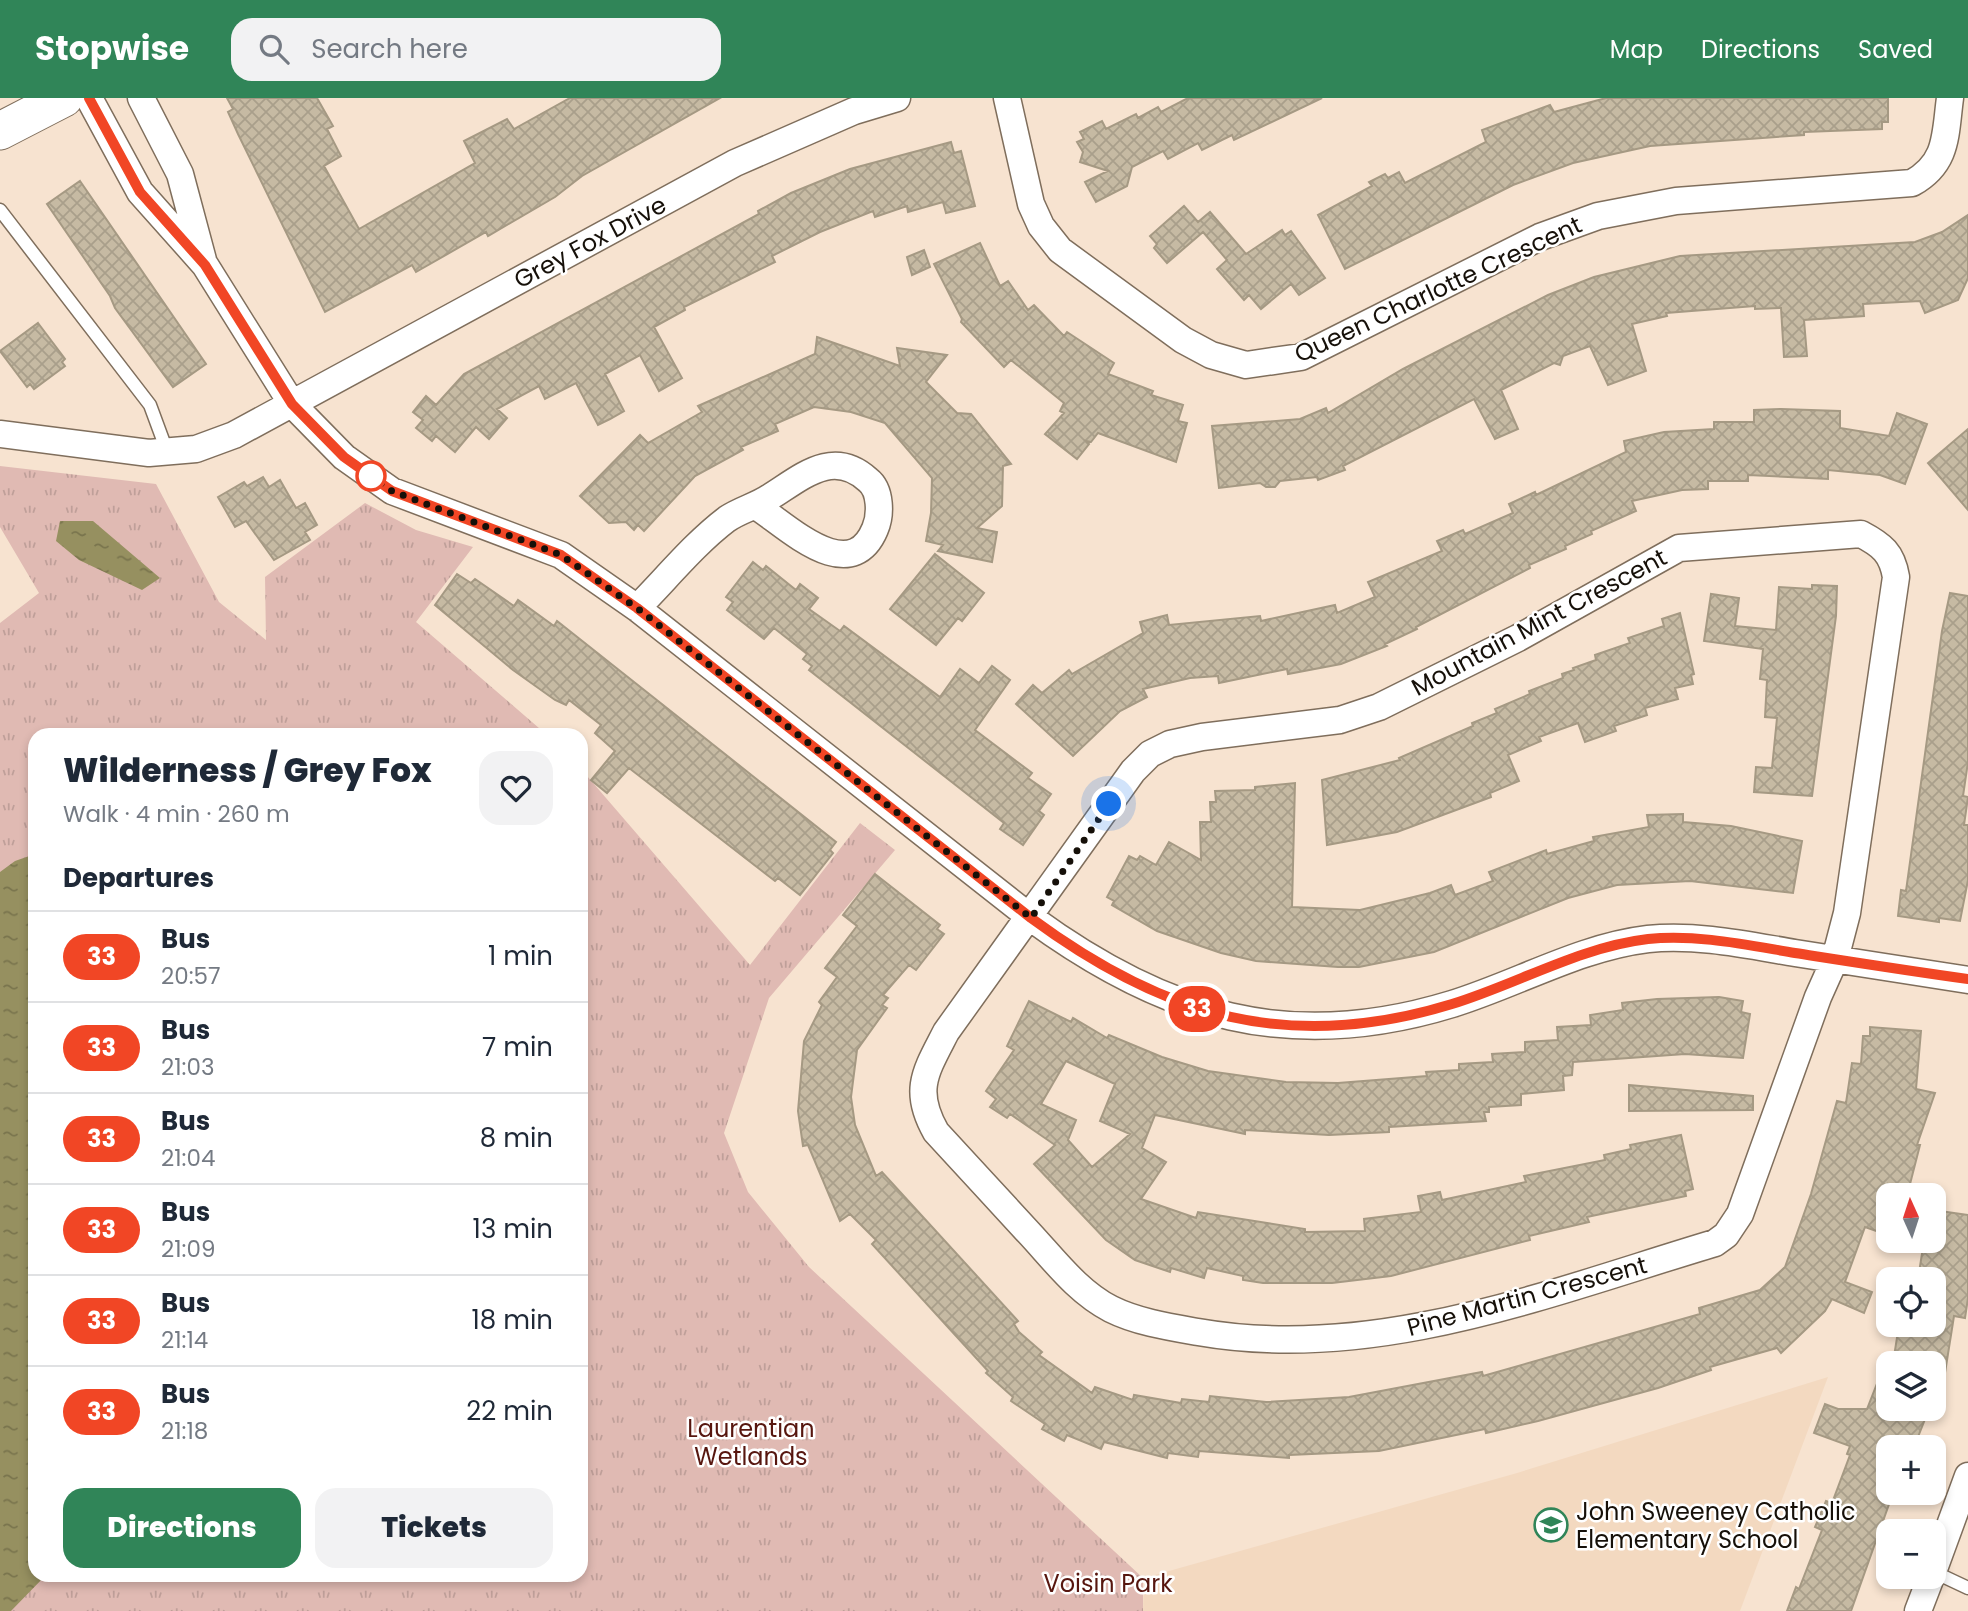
<!DOCTYPE html>
<meta charset="utf-8">
<style>
body{margin:0;font-family:Poppins,sans-serif;background:#f2f2f3;color:#1f2937;height:100vh;display:flex;flex-direction:column;font-size:26px;white-space:nowrap}
*{box-sizing:border-box;margin:0}
p{font-size:23px;color:#747a83}
.icon{flex:none;width:38px;height:38px;fill:none;stroke:currentColor;stroke-width:2;stroke-linecap:round;stroke-linejoin:round}
.map{position:relative;flex:1;overflow:hidden}
.drawer{position:absolute;left:28px;top:630px;width:560px;height:854px;display:flex;flex-direction:column;background:#fff;border-radius:21px;box-shadow:0 4px 10px #0003}
.drawer>*{flex:none}
.badge{padding:0 14px;border-radius:23px;font-size:24px;line-height:46px}
.needle{width:46px;rotate:357deg}
.fabs{position:absolute;left:1876px;top:1085px;display:grid;gap:14px}
.fabs a{display:grid;place-items:center;width:70px;height:70px;border-radius:14px;background:#fff;box-shadow:0 4px 10px #0003;font-size:35px}
.you{position:absolute;width:35px;height:35px;margin:-18px;border:5px solid #fff;border-radius:50%;background:#1a73e8;box-shadow:0 0 0 10px #1a73e833}
.map>.badge{position:absolute;translate:-50% -50%;box-shadow:0 0 0 4px #fff}
h2{padding:0 35px;font-size:26px;line-height:63px}
.round{display:grid;place-items:center;flex:none;width:74px;height:74px;border-radius:21px;background:#f2f2f3}
.summary{display:flex;align-items:center;justify-content:space-between;height:119px;padding:0 35px}
h1{font-size:33px;font-weight:800;line-height:52px}
.cta{display:flex;gap:14px;margin-top:auto;padding:14px 35px}
.cta a{flex:1;height:80px;border-radius:21px;background:#308558;color:#fff;font-size:28px;font-weight:800;line-height:80px;text-align:center}
.cta a+a{background:#f2f2f3;color:#1f2937}
ul{padding:0;list-style:none}
li{display:flex;align-items:center;gap:21px;height:91px;padding:0 35px;border-top:2px solid #e0e1e3}
li div{flex:1}
li b{display:block;font-size:26px}
li em{font-style:normal}
li .badge{min-width:77px;font-weight:700;text-align:center}
header{display:flex;align-items:center;gap:42px;box-sizing:border-box;height:98px;padding:0 35px;background:#308558;color:#fff}
header strong{font-size:33px}
nav{display:flex;gap:38px;margin-inline-start:auto;font-size:24px}
.search{width:490px;height:63px;background:#f2f2f3;display:flex;align-items:center;gap:18px;box-sizing:border-box;padding:0 24px;border-radius:21px;color:#747a83;font-size:26px}
.map>svg:first-child{display:block}
.built{fill:#f3d9c0}
.park{fill:url(#park-tufts)}
.water{fill:url(#water-ripples)}
.building{fill:url(#building-cross-hatch);stroke:#a59983;stroke-width:2;fill-rule:evenodd}
.lines{fill:none;stroke-linecap:round;stroke-linejoin:round}
.service-casing{stroke:#7f6e5c;stroke-width:15}
.minor-casing{stroke:#7f6e5c;stroke-width:29}
.secondary-casing{stroke:#7f6e5c;stroke-width:39}
.service{stroke:#fff;stroke-width:12}
.minor{stroke:#fff;stroke-width:26}
.secondary{stroke:#fff;stroke-width:37}
.line-casing{stroke:#fff;stroke-width:16}
.line{stroke:#f14625;stroke-width:10}
.walk{stroke:#161009;stroke-width:7;stroke-dasharray:0 12.6}
.stop-dot{fill:#fff;stroke:#f14625;stroke-width:3.5}
.labels{text-anchor:middle;dominant-baseline:central;stroke-width:5;stroke-linejoin:round;paint-order:stroke}
.street-label{font-size:24px;fill:#161009;stroke:#fff}
.park-label{font-size:24px;fill:#57160f;stroke:#fff}
.poi-label{font-size:24px;fill:#161009;stroke:#fff;text-anchor:start}
</style>
<header>
<strong>Stopwise</strong>
<div class="search"><svg class="icon" aria-label="search" viewBox="0 0 24 24"><circle cx="10" cy="10" r="6"/><path d="M15 15l6 6"/></svg>Search here</div>
<nav><a>Map</a><a>Directions</a><a>Saved</a></nav>
</header>
<div class="map">
<svg width="1968" height="1513" viewBox="0 0 1968 1513">
<defs>
<pattern id="park-tufts" width="24" height="20" patternUnits="userSpaceOnUse" patternTransform="scale(1.75)"><rect width="24" height="20" fill="#e0bab3"/><path d="M3 7l-1-3M5 7V3M7 7l1-3M15 17l-1-3M17 17v-4M19 17l1-3" fill="none" stroke="#bf9f99"/></pattern>
<pattern id="water-ripples" width="26" height="14" patternUnits="userSpaceOnUse" patternTransform="scale(1.75)"><rect width="26" height="14" fill="#969060"/><path d="M2 4q2-2 4 0t4 0M15 11q2-2 4 0t4 0" fill="none" stroke="#79744d"/></pattern>
<pattern id="building-cross-hatch" width="8" height="8" patternUnits="userSpaceOnUse" patternTransform="scale(1.75)"><rect width="8" height="8" fill="#c6baa3"/><path d="M0 0l8 8M0 8l8-8" fill="none" stroke="#a99f8b"/></pattern>
</defs>
<rect width="100%" height="100%" fill="#f7e3d0"/>
<path class="built" d="M 1828,1279 L 1740,1513 L 1143,1513 L 1144,1480 L 1517,1375 Z"/>
<path class="park" d="M 0,368 L 156,386 L 219,504 L 266,542 L 265,479 L 365,405 L 416,432 L 473,449 L 416,524 L 547,637 L 35,637 L 35,1477 L 581,1477 L 581,671 L 750,867 L 860,725 L 895,752 L 769,900 L 724,1035 L 748,1094 L 809,1169 L 1143,1480 L 1143,1513 L 0,1513 L 0,525 L 39,495 L 0,429 Z"/>
<path class="water" d="M 60,423 L 93,423 L 160,480 L 142,492 L 79,462 L 56,443 Z
M 35,756 L 35,1477 L 46,1477 L 11,1513 L 0,1513 L 0,774 L 15,763 Z"/>
<path class="building" d="M 227,0 L 317,0 L 333,28 L 327,31 L 341,58 L 324,68 L 359,131 L 475,65 L 464,43 L 507,21 L 514,31 L 570,0 L 720,0 L 582,78 L 555,99 L 488,138 L 486,134 L 416,174 L 412,167 L 325,214 L 238,36 L 228,14 L 233,11 Z
M 1188,0 L 1322,0 L 1234,42 L 1232,37 L 1202,52 L 1198,45 L 1168,61 L 1163,53 L 1132,69 L 1127,88 L 1096,104 L 1085,84 L 1108,73 L 1080,64 L 1083,54 L 1077,44 L 1084,41 L 1080,34 L 1102,23 L 1106,31 L 1136,16 L 1138,20 L 1158,9 L 1161,14 Z
M 1606,0 L 1888,0 L 1888,24 L 1882,24 L 1882,31 L 1804,34 L 1804,37 L 1650,48 L 1573,65 L 1513,87 L 1345,171 L 1318,117 L 1372,88 L 1369,84 L 1385,76 L 1388,80 L 1399,74 L 1405,85 L 1486,44 L 1482,32 L 1550,7 L 1554,14 Z
M 951,44 L 954,55 L 961,53 L 975,108 L 946,115 L 943,104 L 908,114 L 907,108 L 875,119 L 873,113 L 820,134 L 772,158 L 775,164 L 684,209 L 685,212 L 654,229 L 682,280 L 659,293 L 640,257 L 605,276 L 624,313 L 610,321 L 598,327 L 576,285 L 545,301 L 539,288 L 497,311 L 507,320 L 489,341 L 476,329 L 455,354 L 436,338 L 432,343 L 416,330 L 423,322 L 413,314 L 426,298 L 436,307 L 464,276 L 759,116 L 758,113 L 791,95 L 850,71 Z
M 80,83 L 206,266 L 173,289 L 115,210 L 110,198 L 47,106 Z
M 1184,108 L 1198,124 L 1210,114 L 1246,156 L 1282,132 L 1285,137 L 1291,133 L 1325,180 L 1299,197 L 1291,186 L 1261,211 L 1249,197 L 1244,202 L 1217,171 L 1227,162 L 1203,134 L 1167,165 L 1154,150 L 1157,146 L 1150,138 Z
M 1968,117 L 1968,180 L 1958,202 L 1925,215 L 1920,203 L 1863,206 L 1864,218 L 1804,222 L 1807,258 L 1784,259 L 1781,210 L 1755,211 L 1755,208 L 1666,215 L 1667,218 L 1632,226 L 1646,273 L 1608,287 L 1590,248 L 1563,258 L 1560,267 L 1554,265 L 1501,292 L 1518,331 L 1495,341 L 1474,301 L 1343,368 L 1345,372 L 1318,382 L 1317,379 L 1280,383 L 1275,389 L 1266,389 L 1260,385 L 1219,390 L 1212,328 L 1300,321 L 1326,310 L 1328,315 L 1403,271 L 1548,197 L 1594,179 L 1680,158 L 1915,144 L 1942,134 Z
M 980,145 L 1000,188 L 1008,183 L 1028,212 L 1034,207 L 1064,238 L 1067,234 L 1114,265 L 1108,276 L 1153,293 L 1151,297 L 1183,307 L 1178,323 L 1187,325 L 1176,364 L 1098,335 L 1091,344 L 1086,343 L 1089,346 L 1077,361 L 1045,336 L 1064,315 L 1060,313 L 1064,305 L 1011,262 L 1004,269 L 961,224 L 962,221 L 934,166 Z
M 924,152 L 930,169 L 912,177 L 907,159 Z
M 38,225 L 65,261 L 62,264 L 65,268 L 34,291 L 30,286 L 27,289 L 0,253 Z
M 817,239 L 900,268 L 897,250 L 947,257 L 926,284 L 957,315 L 971,316 L 1011,366 L 1003,368 L 1002,408 L 977,430 L 997,434 L 992,464 L 938,453 L 943,447 L 926,443 L 931,415 L 932,380 L 885,325 L 851,314 L 814,309 L 775,326 L 778,333 L 741,349 L 743,352 L 695,378 L 644,433 L 638,427 L 634,432 L 626,424 L 609,425 L 580,398 L 640,337 L 648,345 L 702,314 L 698,308 L 815,256 Z
M 1781,311 L 1840,313 L 1840,330 L 1889,338 L 1897,315 L 1927,326 L 1905,386 L 1880,377 L 1828,372 L 1828,381 L 1748,377 L 1748,383 L 1708,383 L 1708,391 L 1682,392 L 1632,403 L 1636,413 L 1591,433 L 1592,436 L 1565,448 L 1566,451 L 1529,467 L 1530,470 L 1416,529 L 1417,531 L 1385,546 L 1387,548 L 1341,566 L 1288,576 L 1287,571 L 1219,585 L 1218,578 L 1190,580 L 1143,591 L 1147,599 L 1120,613 L 1073,658 L 1016,606 L 1033,587 L 1042,595 L 1069,572 L 1072,576 L 1143,535 L 1140,524 L 1167,517 L 1169,527 L 1260,518 L 1261,523 L 1335,507 L 1337,515 L 1375,499 L 1368,484 L 1442,453 L 1437,443 L 1463,432 L 1465,436 L 1513,415 L 1509,406 L 1535,394 L 1536,397 L 1626,354 L 1624,343 L 1664,334 L 1714,331 L 1714,324 L 1754,324 L 1754,312 Z
M 1968,331 L 1968,412 L 1928,365 Z
M 263,379 L 269,389 L 280,382 L 296,410 L 305,405 L 317,427 L 305,434 L 310,442 L 274,462 L 246,423 L 235,429 L 218,399 L 244,384 L 247,388 Z
M 935,456 L 984,495 L 962,523 L 958,520 L 936,547 L 890,511 Z
M 753,464 L 763,472 L 766,468 L 796,492 L 800,486 L 818,500 L 809,511 L 840,533 L 844,528 L 940,599 L 960,571 L 979,585 L 992,568 L 1010,582 L 975,632 L 1032,675 L 1028,680 L 1051,696 L 1039,713 L 1044,717 L 1023,747 L 1000,731 L 1004,725 L 809,572 L 812,568 L 803,561 L 807,556 L 774,530 L 764,541 L 727,512 L 733,504 L 726,499 Z
M 457,476 L 471,485 L 475,481 L 514,508 L 518,502 L 554,528 L 557,523 L 836,744 L 830,752 L 833,755 L 800,797 L 778,780 L 775,783 L 629,670 L 607,695 L 591,682 L 615,653 L 595,635 L 601,627 L 569,602 L 566,607 L 555,602 L 513,572 L 435,507 Z
M 1812,487 L 1837,488 L 1836,518 L 1812,698 L 1754,694 L 1756,669 L 1772,670 L 1777,620 L 1765,619 L 1767,582 L 1760,581 L 1763,551 L 1704,543 L 1711,496 L 1739,500 L 1735,528 L 1776,532 L 1779,489 L 1812,491 Z
M 1950,495 L 1968,498 L 1968,664 L 1963,698 L 1968,699 L 1964,727 L 1968,727 L 1968,782 L 1960,823 L 1939,820 L 1939,824 L 1898,818 L 1901,792 L 1906,793 L 1942,533 Z
M 1680,515 L 1694,576 L 1691,577 L 1693,586 L 1675,590 L 1678,601 L 1645,610 L 1647,617 L 1614,628 L 1616,633 L 1585,644 L 1578,625 L 1539,639 L 1541,643 L 1508,657 L 1519,683 L 1490,695 L 1491,699 L 1397,734 L 1327,747 L 1322,682 L 1400,662 L 1399,660 L 1473,628 L 1472,625 L 1497,615 L 1495,611 L 1530,596 L 1529,593 L 1563,580 L 1562,576 L 1574,572 L 1573,570 L 1596,562 L 1595,557 L 1630,545 L 1628,540 L 1664,528 L 1662,521 Z
M 1295,685 L 1292,809 L 1360,812 L 1430,795 L 1451,787 L 1455,797 L 1493,783 L 1489,774 L 1546,752 L 1547,756 L 1594,743 L 1593,739 L 1649,729 L 1647,717 L 1683,716 L 1683,724 L 1731,728 L 1802,743 L 1793,795 L 1690,783 L 1617,787 L 1568,800 L 1434,854 L 1359,869 L 1338,869 L 1256,863 L 1221,855 L 1157,833 L 1112,807 L 1114,803 L 1107,799 L 1129,758 L 1137,762 L 1140,758 L 1156,767 L 1169,744 L 1201,762 L 1200,724 L 1211,724 L 1210,704 L 1216,704 L 1215,693 L 1255,692 L 1255,689 Z
M 875,776 L 940,827 L 937,831 L 944,836 L 916,872 L 909,867 L 883,897 L 888,900 L 882,907 L 887,910 L 857,952 L 851,999 L 855,1027 L 876,1078 L 882,1074 L 1018,1223 L 1014,1226 L 1019,1234 L 1042,1254 L 1039,1257 L 1092,1295 L 1095,1289 L 1133,1302 L 1134,1297 L 1181,1305 L 1182,1301 L 1209,1304 L 1210,1298 L 1266,1304 L 1349,1299 L 1482,1274 L 1483,1278 L 1700,1216 L 1699,1210 L 1760,1192 L 1785,1169 L 1811,1096 L 1837,1003 L 1846,1005 L 1852,965 L 1861,966 L 1863,938 L 1870,938 L 1870,929 L 1921,933 L 1916,991 L 1935,995 L 1917,1047 L 1920,1047 L 1908,1094 L 1888,1086 L 1888,1137 L 1865,1129 L 1845,1184 L 1872,1194 L 1864,1215 L 1832,1201 L 1825,1213 L 1781,1255 L 1777,1250 L 1710,1269 L 1711,1272 L 1658,1290 L 1538,1323 L 1486,1335 L 1485,1331 L 1379,1353 L 1289,1357 L 1289,1360 L 1199,1353 L 1198,1359 L 1168,1355 L 1167,1360 L 1104,1344 L 1101,1351 L 1067,1337 L 1064,1343 L 1042,1331 L 1045,1326 L 1011,1303 L 1013,1299 L 986,1275 L 988,1273 L 872,1146 L 876,1142 L 850,1116 L 840,1123 L 808,1047 L 803,1048 L 798,1013 L 804,943 L 822,907 L 819,904 L 837,879 L 825,870 L 857,828 L 843,817 Z
M 1719,899 L 1743,903 L 1741,914 L 1750,916 L 1743,960 L 1685,956 L 1573,964 L 1572,977 L 1563,978 L 1564,992 L 1521,996 L 1521,1007 L 1489,1009 L 1489,1014 L 1484,1014 L 1486,1023 L 1389,1029 L 1389,1034 L 1329,1037 L 1245,1032 L 1245,1036 L 1155,1017 L 1142,1050 L 1166,1064 L 1141,1101 L 1196,1120 L 1198,1114 L 1305,1131 L 1305,1134 L 1365,1133 L 1364,1121 L 1421,1114 L 1418,1098 L 1440,1094 L 1442,1102 L 1526,1084 L 1524,1078 L 1605,1062 L 1604,1057 L 1631,1051 L 1630,1047 L 1681,1037 L 1693,1091 L 1685,1093 L 1686,1098 L 1587,1119 L 1589,1124 L 1529,1138 L 1530,1142 L 1391,1178 L 1332,1185 L 1263,1185 L 1243,1182 L 1243,1178 L 1207,1170 L 1204,1180 L 1171,1170 L 1170,1174 L 1135,1162 L 1106,1142 L 1034,1066 L 1055,1047 L 1010,1016 L 1007,1020 L 990,1009 L 996,1001 L 986,993 L 1014,952 L 1007,948 L 1029,903 L 1071,924 L 1073,920 L 1107,940 L 1109,937 L 1162,959 L 1208,973 L 1286,984 L 1338,985 L 1427,978 L 1426,974 L 1459,972 L 1459,966 L 1493,964 L 1492,956 L 1525,954 L 1525,944 L 1558,942 L 1557,929 L 1591,927 L 1590,917 L 1623,912 L 1622,905 L 1657,901 ZM 1066,963 L 1115,986 L 1100,1023 L 1130,1036 L 1092,1069 L 1068,1042 L 1076,1022 L 1041,1006 Z
M 1629,987 L 1753,998 L 1753,1012 L 1629,1013 Z
M 1940,1113 L 1968,1117 L 1968,1200 L 1965,1220 L 1954,1218 L 1945,1275 L 1934,1274 L 1934,1265 L 1893,1265 L 1899,1227 L 1934,1227 L 1934,1181 L 1918,1181 L 1924,1143 L 1935,1143 Z
M 1887,1260 L 1888,1311 L 1929,1311 L 1914,1349 L 1888,1349 L 1888,1395 L 1893,1395 L 1851,1513 L 1787,1513 L 1796,1489 L 1799,1491 L 1822,1432 L 1815,1429 L 1826,1403 L 1832,1405 L 1850,1357 L 1847,1356 L 1850,1348 L 1814,1335 L 1825,1306 L 1838,1311 L 1867,1311 Z"/>
<g class="lines">
<defs>
<path id="service" d="M 0,112 L 150,307 L 167,353
M 1934,1474 L 1968,1490"/>
<path id="minor" d="M 89,0 L 140,94 L 205,167 L 292,306 L 344,359 L 392,393 L 561,457 L 637,510 L 1031,820 C 1165,918 1289,956 1452,906 C 1517,886 1580,849 1648,841 C 1697,836 1747,847 1795,855 C 1853,864 1910,873 1968,882
M 141,0 L 180,76 L 203,162
M 1007,0 L 1031,106 L 1041,128 L 1060,152 L 1183,242 L 1211,257 L 1246,267 L 1301,259 L 1540,139 L 1598,118 L 1676,103 L 1912,85 C 1948,65 1945,37 1950,0
M 0,336 L 149,355 L 196,351 L 234,337 L 735,65 L 854,13 L 897,0
M 1861,436 C 1882,447 1892,455 1896,479 L 1847,815 L 1835,861 L 1818,899 L 1740,1116 L 1726,1137 L 1715,1145 C 1548,1195 1375,1265 1198,1234 C 1169,1229 1137,1224 1111,1211 C 1078,1194 1055,1163 1030,1136 C 999,1102 967,1068 936,1034 C 912,992 926,973 946,934 L 1133,673 L 1150,656 L 1170,646 L 1202,639 L 1340,622 L 1379,609 L 1518,540 L 1679,450 Z
M 637,510 C 666,481 694,446 727,421 C 740,412 757,408 770,399 C 802,379 833,350 868,382 C 881,392 881,417 875,431 C 850,491 786,427 756,408
M 1934,1471 L 1968,1378
M 1918,1513 L 1931,1479"/>
<path id="secondary" d="M 0,33 L 64,0"/>
</defs>
<use href="#service" class="service-casing"/>
<use href="#minor" class="minor-casing"/>
<use href="#secondary" class="secondary-casing"/>
<use href="#service" class="service"/>
<use href="#minor" class="minor"/>
<use href="#secondary" class="secondary"/>
</g>
<g class="lines">
<defs>
<path id="line" d="M 89,0 L 140,94 L 205,167 L 292,306 L 344,359 L 392,393 L 561,457 L 637,510 L 1031,820 C 1165,919 1289,956 1452,906 C 1517,886 1580,849 1648,841 C 1697,836 1747,847 1795,855 C 1853,864 1910,873 1968,881"/>
</defs>
<use href="#line" class="line-casing"/>
<use href="#line" class="line"/>
<path class="walk" d="M 371,378 L 392,393 L 561,457 L 637,510 L 1031,820 L 1109,706"/>
</g>
<defs>
<symbol id="school-ring" viewBox="-11 -11 22 22"><circle r="9.5" fill="#fff" stroke="#308558" stroke-width="1.5"/><path d="M0-5L7-2L0 1L-7-2ZM-4 1L0 2.5L4 1V4Q0 6-4 4Z" fill="#308558"/></symbol>
</defs>
<g fill-rule="evenodd">
<use href="#school-ring" x="1532" y="1408" width="38" height="38"/>
</g>
<circle class="stop-dot" cx="371" cy="378" r="14"/>
<g class="labels">
<g class="street-label">
<text transform="translate(590 144) rotate(-28)">Grey Fox Drive</text>
<text transform="translate(1438 191) rotate(-25)">Queen Charlotte Crescent</text>
<text transform="translate(1539 524) rotate(-28)">Mountain Mint Crescent</text>
<text transform="translate(1527 1198) rotate(-15)">Pine Martin Crescent</text>
</g>
<g class="park-label">
<text x="751" y="1330">Laurentian<tspan x="751" dy="28">Wetlands</tspan></text>
<text x="1108" y="1485">Voisin Park</text>
</g>
<g class="poi-label">
<text x="1576" y="1413">John Sweeney Catholic<tspan x="1576" dy="28">Elementary School</tspan></text>
</g>
</g>
</svg>
<div class="fabs">
<a><svg class="needle" viewBox="-14 -14 28 28"><path d="M0-13l5 13h-10z" fill="#e53935"/><path d="M0 13l5-13h-10z" fill="#747a83"/></svg></a>
<a><svg class="icon" aria-label="locate" viewBox="0 0 24 24"><circle cx="12" cy="12" r="6"/><path d="M12 2v4M12 18v4M2 12h4M18 12h4"/></svg></a>
<a><svg class="icon" aria-label="layers" viewBox="0 0 24 24"><path d="M12 4l9 5-9 5-9-5zM3 14l9 5 9-5"/></svg></a>
<a>+</a>
<a>−</a>
</div>
<div class="you" style="left:1109px;top:706px"></div>
<b class="badge" style="left:1197px;top:911px;background:#f14625;color:#fff">33</b>
<section class="drawer">
<div class="summary"><div><h1>Wilderness / Grey Fox</h1><p>Walk · 4 min · 260 m</p></div><a class="round"><svg class="icon" aria-label="heart" viewBox="0 0 24 24"><path d="M12 20l-8-8c-3-5 5-10 8-4 3-6 11-1 8 4z"/></svg></a></div>
<h2>Departures</h2>
<ul>
<li><span class="badge" style="background:#f14625;color:#fff">33</span><div><b>Bus</b><p>20:57</p></div><em>1 min</em></li>
<li><span class="badge" style="background:#f14625;color:#fff">33</span><div><b>Bus</b><p>21:03</p></div><em>7 min</em></li>
<li><span class="badge" style="background:#f14625;color:#fff">33</span><div><b>Bus</b><p>21:04</p></div><em>8 min</em></li>
<li><span class="badge" style="background:#f14625;color:#fff">33</span><div><b>Bus</b><p>21:09</p></div><em>13 min</em></li>
<li><span class="badge" style="background:#f14625;color:#fff">33</span><div><b>Bus</b><p>21:14</p></div><em>18 min</em></li>
<li><span class="badge" style="background:#f14625;color:#fff">33</span><div><b>Bus</b><p>21:18</p></div><em>22 min</em></li>
</ul>
<div class="cta"><a>Directions</a><a>Tickets</a></div>
</section>
</div>
